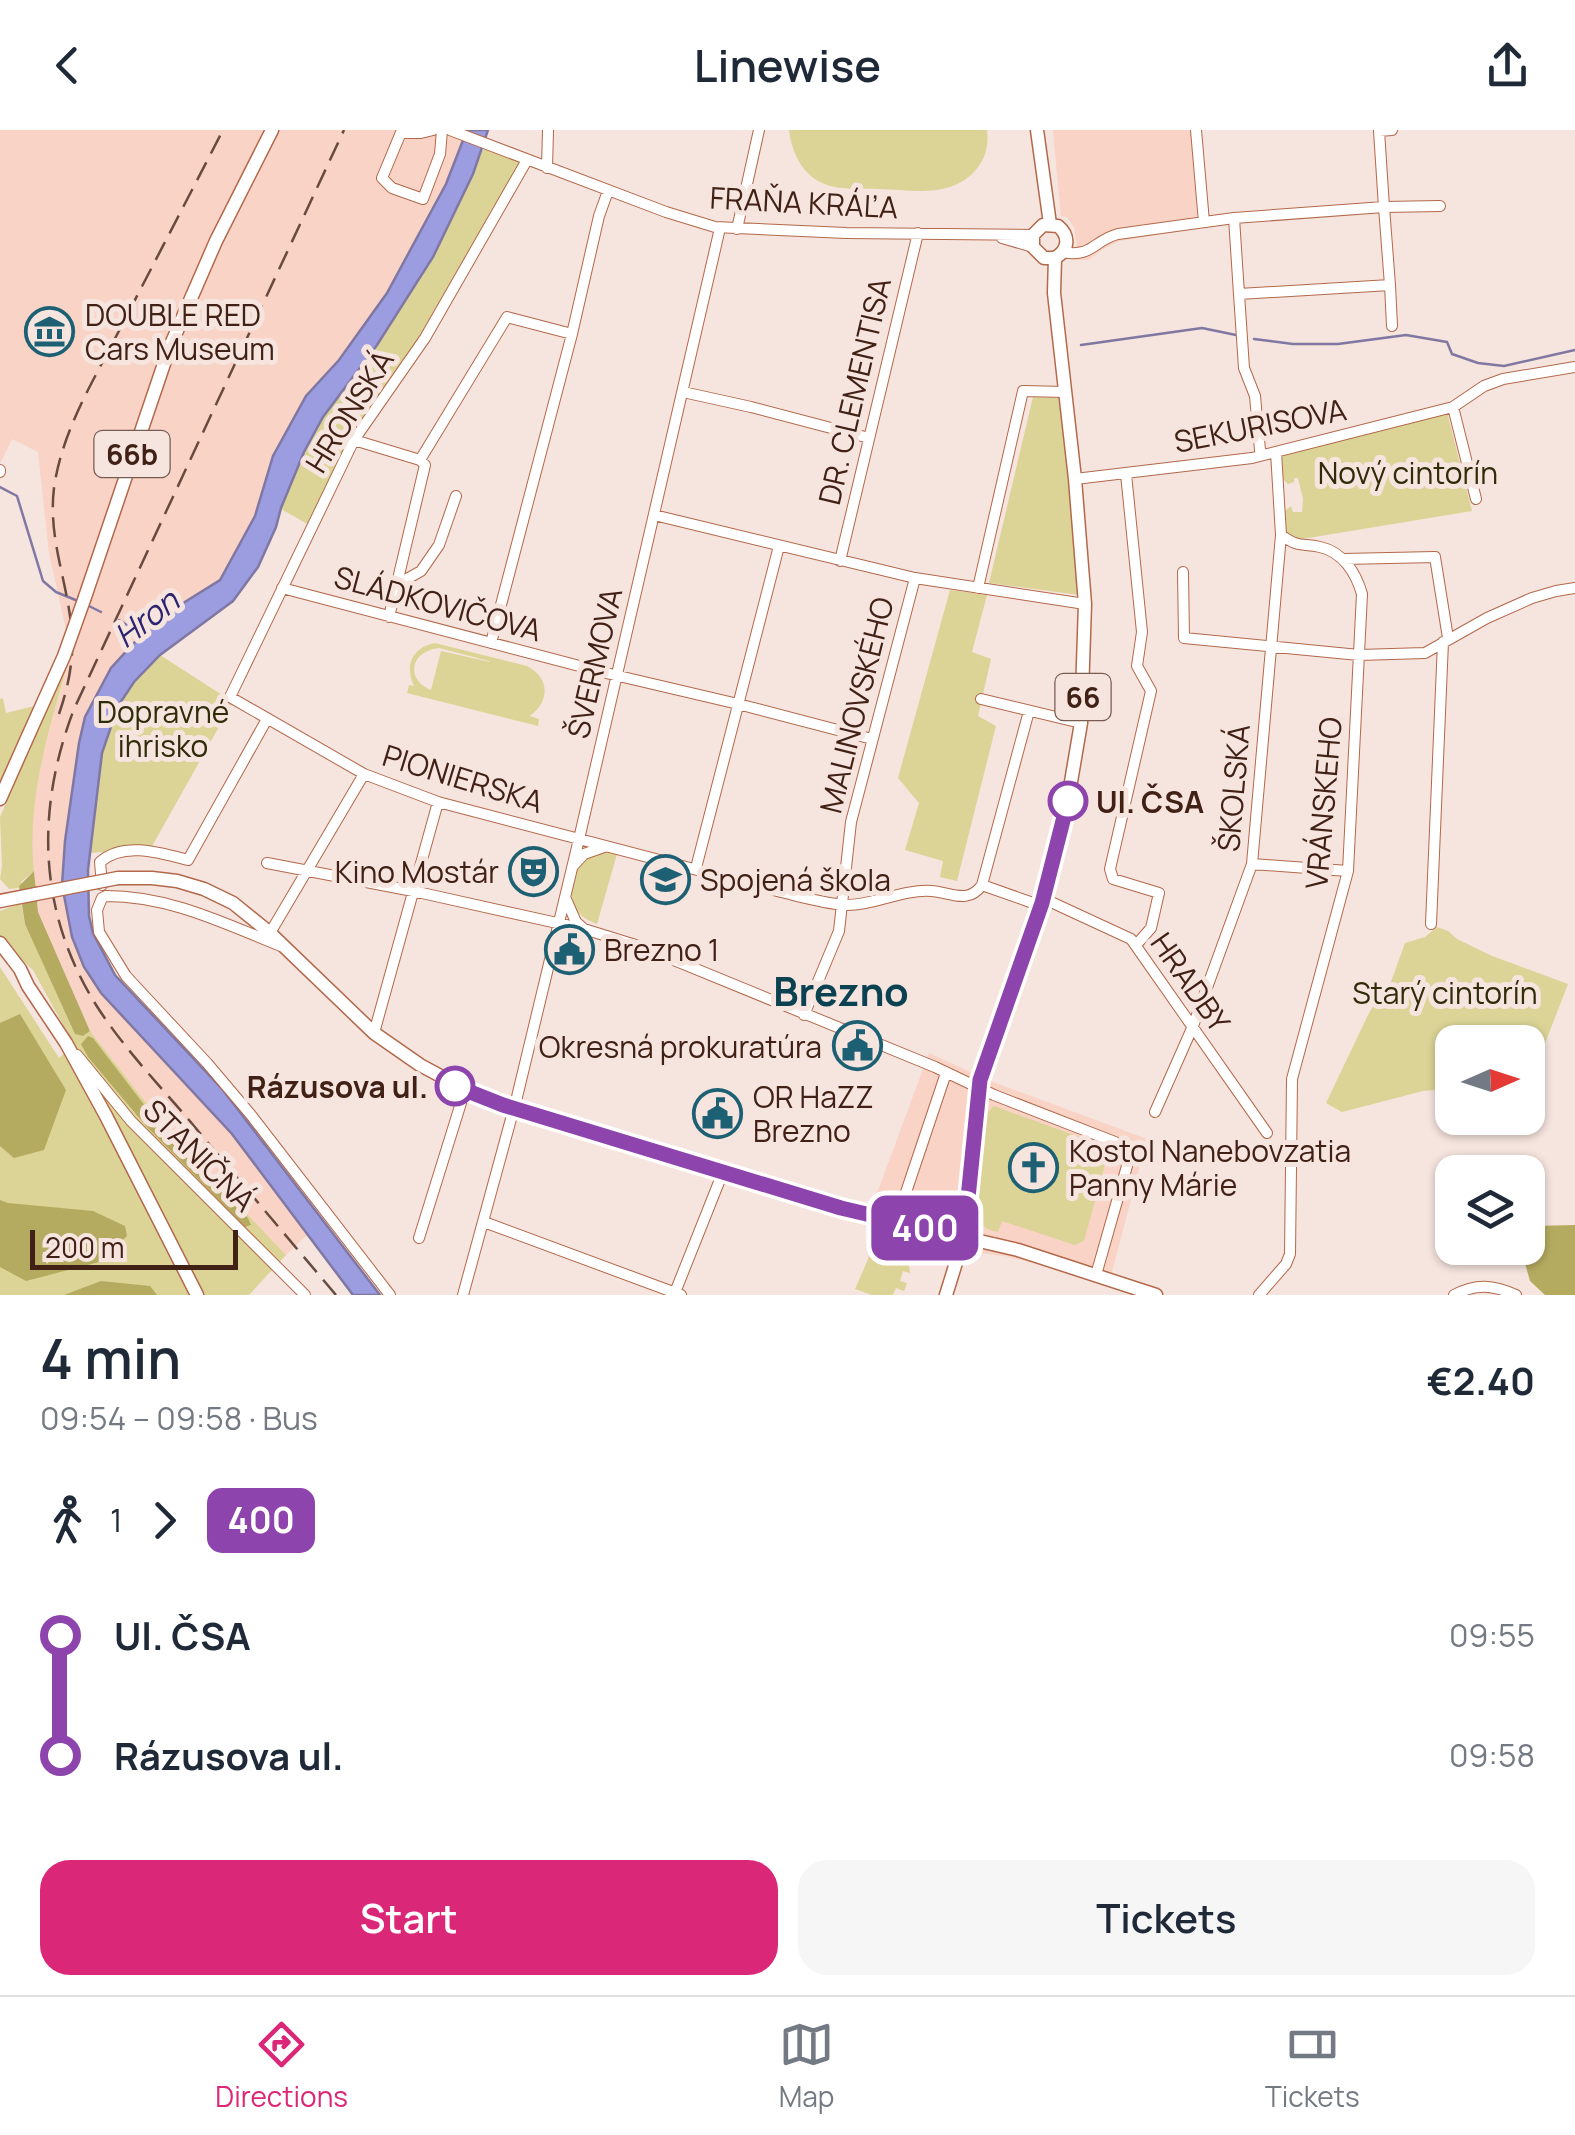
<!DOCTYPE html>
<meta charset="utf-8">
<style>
body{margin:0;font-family:Manrope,sans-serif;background:#f6f6f7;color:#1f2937;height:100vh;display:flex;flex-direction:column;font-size:38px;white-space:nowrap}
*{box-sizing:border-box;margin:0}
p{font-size:32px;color:#747a83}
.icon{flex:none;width:55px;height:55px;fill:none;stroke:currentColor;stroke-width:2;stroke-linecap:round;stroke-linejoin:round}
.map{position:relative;height:1165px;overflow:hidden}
.details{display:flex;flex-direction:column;background:#fff;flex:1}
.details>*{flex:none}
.badge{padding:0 20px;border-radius:15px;font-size:35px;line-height:65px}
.needle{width:65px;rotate:87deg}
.controls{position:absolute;left:1435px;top:895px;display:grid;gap:20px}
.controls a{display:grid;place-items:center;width:110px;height:110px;border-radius:20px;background:#fff;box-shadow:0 2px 8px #0004;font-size:50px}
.scale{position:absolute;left:30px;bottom:25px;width:208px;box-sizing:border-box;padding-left:10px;border:5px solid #412115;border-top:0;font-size:28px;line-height:35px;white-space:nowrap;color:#412115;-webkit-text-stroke:8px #f6e4de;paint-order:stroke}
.map>.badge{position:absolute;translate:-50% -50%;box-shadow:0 0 0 5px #fff}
.legs{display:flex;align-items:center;gap:15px;height:110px;padding:0 40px;font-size:32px}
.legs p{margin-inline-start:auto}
.head{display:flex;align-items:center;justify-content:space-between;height:170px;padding:0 40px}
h1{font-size:55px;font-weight:600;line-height:75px}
.button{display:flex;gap:20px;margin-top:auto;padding:20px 40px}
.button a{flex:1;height:115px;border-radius:30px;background:#db2777;color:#fff;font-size:40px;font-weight:600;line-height:115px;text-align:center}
.button a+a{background:#f6f6f7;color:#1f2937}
ul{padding:0 40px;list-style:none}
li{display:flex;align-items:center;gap:35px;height:120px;font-size:38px}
li i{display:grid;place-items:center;width:15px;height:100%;margin:0 12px;background:currentColor}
li i::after{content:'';width:25px;height:25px;margin:-12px;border:8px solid;border-radius:50%;background:#fff}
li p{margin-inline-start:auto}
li:first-child i{background:linear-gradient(#0000 50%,currentColor 0)}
li:last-child i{background:linear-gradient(currentColor 50%,#0000 0)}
header{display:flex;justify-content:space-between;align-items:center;height:130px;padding:0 40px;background:#fff;font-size:45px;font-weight:600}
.menu{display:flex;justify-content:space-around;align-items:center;height:140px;border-top:2px solid #e0e1e3;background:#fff;font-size:28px;color:#747a83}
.menu a{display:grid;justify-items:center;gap:5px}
.menu .current{color:#db2777}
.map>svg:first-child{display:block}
.built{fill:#f9d3c5}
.green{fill:#dbd496;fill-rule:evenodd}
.forest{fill:#b5ab60}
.water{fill:#9b9de0;stroke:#8078a3;stroke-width:2.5}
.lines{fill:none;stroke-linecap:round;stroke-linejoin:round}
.stream{stroke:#8078a3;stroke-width:2.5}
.minor-casing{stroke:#b3684a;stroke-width:12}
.major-casing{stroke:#b3684a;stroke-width:15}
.minor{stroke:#fff;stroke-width:10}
.major{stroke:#fff;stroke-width:12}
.rail{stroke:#684b40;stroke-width:2.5;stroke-dasharray:20 10;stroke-linecap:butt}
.major-bridge-casing{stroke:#b3684a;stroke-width:15;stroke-linecap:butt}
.major-bridge{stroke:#fff;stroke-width:12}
.line-1-casing{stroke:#fff;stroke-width:22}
.line-1{stroke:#8e44ad;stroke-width:15}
.stop-1-dot{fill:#fff;stroke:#8e44ad;stroke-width:5}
.labels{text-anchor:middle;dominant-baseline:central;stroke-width:10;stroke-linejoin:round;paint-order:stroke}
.shield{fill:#f6e4de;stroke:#775c51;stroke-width:2.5}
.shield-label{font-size:28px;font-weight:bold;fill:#412115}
.street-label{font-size:30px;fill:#412115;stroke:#f6e4de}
.poi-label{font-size:30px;fill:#412115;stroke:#f6e4de;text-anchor:start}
.park-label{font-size:30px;fill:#302b09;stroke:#f6e4de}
.stop-label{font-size:30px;font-weight:bold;fill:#412115;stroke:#f6e4de;text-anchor:start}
.water-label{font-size:32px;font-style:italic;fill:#2d2370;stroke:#f6e4de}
.district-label{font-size:40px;font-weight:bold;fill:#0b4252;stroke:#f6e4de}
</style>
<header><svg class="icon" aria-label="back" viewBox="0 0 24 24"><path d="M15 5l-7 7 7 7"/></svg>Linewise<svg class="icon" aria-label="share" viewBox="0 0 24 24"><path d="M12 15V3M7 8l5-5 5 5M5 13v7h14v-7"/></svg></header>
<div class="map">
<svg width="1575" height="1165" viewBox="0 0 1575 1165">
<rect width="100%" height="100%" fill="#f6e4de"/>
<path class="built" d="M 0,0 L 467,0 L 446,54 L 387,163 L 339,230 L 306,266 L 273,326 L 255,386 L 219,450 L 164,485 L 133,514 L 111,538 L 85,587 L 79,613 L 65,711 L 62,755 L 72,807 L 84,837 L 101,863 L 232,1004 L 307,1105 L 286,1125 L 168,1001 L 90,901 L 38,782 L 31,711 L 33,676 L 39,638 L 71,522 L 49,423 L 38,322 L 12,309 L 0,334 Z
M 1053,0 L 1192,0 L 1198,98 L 1120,111 L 1103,119 L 1089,130 L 1072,130 L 1077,116 L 1074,97 L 1066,86 L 1061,87 Z
M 929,923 L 990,951 L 1147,1009 L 1108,1157 L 1057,1139 L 1005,1126 L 953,1120 L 866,1093 Z"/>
<path class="green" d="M 789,0 L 987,0 C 989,17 985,30 974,42 C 949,68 912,60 879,59 C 857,58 831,62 812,47 C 798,35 791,18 789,0 Z
M 490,15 L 527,30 L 478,118 L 354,310 L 311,396 L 281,379 L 304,322 L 323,287 L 377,215 L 433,127 L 473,44 L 481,22 Z
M 1033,267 L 1060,268 L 1079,465 L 989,453 Z
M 1447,282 L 1472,381 L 1296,410 L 1286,402 L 1285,381 L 1291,376 L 1293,382 L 1302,382 L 1303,369 L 1298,348 L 1294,348 L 1294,352 L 1288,354 L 1283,349 L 1282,321 Z
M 950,460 L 987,465 L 972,522 L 991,529 L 978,586 L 996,596 L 957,751 L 940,747 L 943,731 L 905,720 L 919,673 L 898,648 Z
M 435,513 L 527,536 C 550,548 550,571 530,586 L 539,589 L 538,596 L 407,563 L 409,555 L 414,556 C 404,535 413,517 435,513 ZM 439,518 L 489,531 L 490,532 L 441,521 L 431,560 C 405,550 410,521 439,518 Z
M 71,522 C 51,595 26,665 34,741 L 22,751 L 19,758 L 9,759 L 0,749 L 2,736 L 0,687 Z
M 160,525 L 233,572 L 151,718 L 90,723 C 95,678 97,613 119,575 C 130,556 145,541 160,525 Z
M 3,568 L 6,583 L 34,576 L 0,654 L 0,569 Z
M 611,722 L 617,724 L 597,794 C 574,786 569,772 573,749 C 575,740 573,740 580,734 C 588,725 600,724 611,722 Z
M 21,773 L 25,794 L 83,906 L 90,901 L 168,1001 L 286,1125 L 249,1165 L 0,1165 L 0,837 L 59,928 L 74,915 L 33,840 L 20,828 L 11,823 L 0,810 L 0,781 Z
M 1437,797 L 1448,801 L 1457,809 L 1492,826 L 1568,854 L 1532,947 L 1528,948 L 1528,912 L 1452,912 L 1452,958 L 1423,961 L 1342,982 L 1326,973 L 1368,885 L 1378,867 L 1391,852 L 1405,813 L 1425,807 Z
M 994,976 L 1093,1012 L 1103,1019 L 1106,1031 L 1084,1111 L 1075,1115 L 1002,1091 L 998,1102 C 989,1100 983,1098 979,1089 C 972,1075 983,1005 985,985 Z
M 874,1108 L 893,1114 L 892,1119 L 898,1121 L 896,1126 L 900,1127 L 899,1131 L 909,1135 L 910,1143 L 903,1141 L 900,1151 L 907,1153 L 904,1161 L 896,1158 L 893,1165 L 872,1165 L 855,1159 L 867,1132 Z"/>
<path class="forest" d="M 34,741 L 38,782 L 90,901 L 83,906 L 75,904 L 25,794 L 19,756 Z
M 20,884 L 66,960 L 44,1020 L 14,1028 L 0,1016 L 0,893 Z
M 88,906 L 93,908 L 165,1002 L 248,1088 L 251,1095 L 245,1097 L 146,996 L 88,927 L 81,914 Z
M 0,1070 L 8,1073 L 93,1081 L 125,1096 L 127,1106 L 99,1132 L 26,1151 L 0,1137 Z
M 1575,1095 L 1575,1165 L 1545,1165 L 1530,1151 L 1521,1119 L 1528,1118 L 1528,1106 L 1532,1096 Z
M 101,1151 L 150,1156 L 157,1165 L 64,1165 Z"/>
<path class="water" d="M 467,0 L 488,0 L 473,44 L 433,127 L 377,215 L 323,287 L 304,322 L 281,378 L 276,397 L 258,437 L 233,471 L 160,525 L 134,552 L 118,576 L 102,623 L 88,740 L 89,786 L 93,803 L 115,845 L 223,960 L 380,1165 L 353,1165 L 232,1004 L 101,863 L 84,837 L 72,807 L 62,755 L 65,711 L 79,613 L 85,587 L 111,538 L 133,514 L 164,485 L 220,450 L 255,386 L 273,326 L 306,266 L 339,230 L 387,163 L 446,54 Z"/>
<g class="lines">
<path class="stream" d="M 1254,209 L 1293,214 L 1338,214 L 1406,205 L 1447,212 L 1452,224 L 1478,233 L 1504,236 L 1575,220
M 1081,215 L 1202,198 L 1236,205
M 0,357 L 17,366 L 43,451 L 56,462 L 78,471
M 89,476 L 101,482
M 119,490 L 143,505"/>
<defs>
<path id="minor" d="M 402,0 L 382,48 L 392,58 L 423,69 L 440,24 L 442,0
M 450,0 L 666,82 L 715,97 L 846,103 L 1033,105
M 1196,0 L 1204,92
M 1392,0 L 1379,1 L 1384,77 L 1440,76
M 401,3 L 421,3 L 433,0
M 527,30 L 425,208 L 354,310 L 230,567 L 364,644 L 438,672 L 781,762 C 802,767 823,773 844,775 C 873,776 902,759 931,761 C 950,762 968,775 982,755
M 547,38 L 548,0
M 1234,88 L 1384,77 L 1390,155 L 1239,164 L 1244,238 L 1255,266 L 1260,320 L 1264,325
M 737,99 L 759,0
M 1002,108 L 1033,117
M 1063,122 C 1092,128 1094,110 1118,104 L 1234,88 L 1239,164
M 1390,155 L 1392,196
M 683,262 L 751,277 L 869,308
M 1453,277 L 1476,369
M 354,310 L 420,330
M 420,330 L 507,187 L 572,204
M 0,340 L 0,342
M 1126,344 L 1142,502 L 1137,536 L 1151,561 L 1110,739 L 1113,749 L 1159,763 L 1151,798 L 1137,814
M 1075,349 L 1252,328 L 1453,277 L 1484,256 L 1503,249 L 1575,237
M 654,385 L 915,448 L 1085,474
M 1343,429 L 1435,427 L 1448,508
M 840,431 L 918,103
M 1183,442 L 1184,508 L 1359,525 L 1425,523 L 1487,488 L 1532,468 L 1556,461 L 1575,458
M 396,455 L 421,441 L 439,415 L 456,366
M 282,458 L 606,543 L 738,574 L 872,609
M 978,458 L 1023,261 L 1065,262
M 389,487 L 425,335 L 420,330
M 491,513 L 572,204 L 599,86 L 608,61
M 981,569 L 1081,593
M 267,733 L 413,761 L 584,799 L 642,817 L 935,937 L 994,965 L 1115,1012 L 1126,1022 L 1127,1036 L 1096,1145
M 1252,734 L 1348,741
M 573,736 L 584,724 L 604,717
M 696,738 L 779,416
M 102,755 L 100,732 C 124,711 161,723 188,730 L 267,589
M 982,755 L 1033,773 L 1051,772 L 1131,809 L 1267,1003
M 982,755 L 1029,581
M 106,766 L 102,768 L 97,780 L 99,802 L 126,846 L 207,933 L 251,985 L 390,1165
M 106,766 C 170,766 223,793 281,816
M 565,767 L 576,792 L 584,799
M 1431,794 L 1443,512
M 270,803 L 364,644
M 804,885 L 839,801 L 851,692 L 915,448
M 374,903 L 438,672
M 77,925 L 131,991 L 305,1165
M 1155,982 L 1193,896 L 1252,734 L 1281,405 L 1276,322
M 484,1092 L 681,1165
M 896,1092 L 946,943
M 419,1108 L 465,960
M 463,1165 L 517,967 L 579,709 L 720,98
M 674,1165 L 723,1042
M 1259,1165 L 1286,1134 L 1290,1124 L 1292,949 L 1348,741 L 1362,464 C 1356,443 1343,422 1320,417 C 1301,413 1299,418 1281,405
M 1454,1165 C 1477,1153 1493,1155 1516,1165"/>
<path id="major" d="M 1037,0 L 1050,94
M 85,467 L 169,219 L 216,111 L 272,0
M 0,669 L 28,606
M 118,748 L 152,748 L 177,751 L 204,759 L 233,773 L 270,803 L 374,903 L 420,935 L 478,966 L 841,1079 L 1018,1120 L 1156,1165
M 0,771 L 36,764
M 0,813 L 20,839 L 28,856 L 66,913 L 106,986 L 197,1165
M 946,1165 L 964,1107 L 980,950 L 1042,773 L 1065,687 L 1081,593 L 1085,474 L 1075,349 L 1054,163 L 1055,128 C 1069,120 1070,106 1058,96 L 1043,95 L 1033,105 L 1033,117 L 1044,128 L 1055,128"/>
</defs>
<use href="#minor" class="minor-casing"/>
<use href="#major" class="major-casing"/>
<use href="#minor" class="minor"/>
<use href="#major" class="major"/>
<path class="rail" d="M 59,584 C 69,555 75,525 71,494 C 66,448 48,406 54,358 C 62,300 95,248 121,197 C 155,131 189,66 223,0
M 336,1165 C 287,1107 238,1049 189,990 C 158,954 124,918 98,878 C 38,784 35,681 74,579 L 344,0"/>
<defs>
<path id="major-bridge" d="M 28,606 L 64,526 L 85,467
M 36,764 L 118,748"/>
</defs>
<use href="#major-bridge" class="major-bridge-casing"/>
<use href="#major-bridge" class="major-bridge"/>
</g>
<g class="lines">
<defs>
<path id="line-1" d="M 455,956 L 503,975 L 841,1078 L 964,1107 L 980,950 L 1042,773 L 1068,671"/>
</defs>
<use href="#line-1" class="line-1-casing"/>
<use href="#line-1" class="line-1"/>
</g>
<defs>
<symbol id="museum-ring" viewBox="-11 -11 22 22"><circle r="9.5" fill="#f6e4de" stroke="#1d6073" stroke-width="1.5"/><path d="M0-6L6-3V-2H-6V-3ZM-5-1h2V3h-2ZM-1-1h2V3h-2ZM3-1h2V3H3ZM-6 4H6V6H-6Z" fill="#1d6073"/></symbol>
<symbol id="theatre-ring" viewBox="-11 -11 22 22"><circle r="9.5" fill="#f6e4de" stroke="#1d6073" stroke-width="1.5"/><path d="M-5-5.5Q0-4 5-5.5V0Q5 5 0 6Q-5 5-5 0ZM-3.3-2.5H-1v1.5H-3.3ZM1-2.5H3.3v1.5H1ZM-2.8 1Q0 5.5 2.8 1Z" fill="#1d6073"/></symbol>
<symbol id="university-ring" viewBox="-11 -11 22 22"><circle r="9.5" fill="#f6e4de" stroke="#1d6073" stroke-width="1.5"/><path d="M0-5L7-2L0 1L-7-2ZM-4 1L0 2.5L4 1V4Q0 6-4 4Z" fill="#1d6073"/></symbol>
<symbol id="civic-ring" viewBox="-11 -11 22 22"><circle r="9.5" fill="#f6e4de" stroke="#1d6073" stroke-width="1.5"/><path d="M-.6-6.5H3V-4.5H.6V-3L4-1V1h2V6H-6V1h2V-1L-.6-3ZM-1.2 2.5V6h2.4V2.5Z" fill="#1d6073"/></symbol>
<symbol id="church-ring" viewBox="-11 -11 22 22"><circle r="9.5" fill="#f6e4de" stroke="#1d6073" stroke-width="1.5"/><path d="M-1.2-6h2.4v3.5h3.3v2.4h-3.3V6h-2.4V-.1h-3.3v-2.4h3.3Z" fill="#1d6073"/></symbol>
</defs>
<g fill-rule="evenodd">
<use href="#museum-ring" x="22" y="174" width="55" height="55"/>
<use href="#theatre-ring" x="506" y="714" width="55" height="55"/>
<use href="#university-ring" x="638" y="722" width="55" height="55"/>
<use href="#civic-ring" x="542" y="792" width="55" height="55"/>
<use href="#civic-ring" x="830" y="888" width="55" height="55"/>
<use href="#civic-ring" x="690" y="956" width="55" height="55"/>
<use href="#church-ring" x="1006" y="1010" width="55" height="55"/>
</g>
<g class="stop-1-dot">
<circle cx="1068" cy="671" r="18"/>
<circle cx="455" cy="956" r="18"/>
</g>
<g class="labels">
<g class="shield">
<rect x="94.5" y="301" width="75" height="46" rx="8"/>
<rect x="1055.5" y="544" width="55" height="46" rx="8"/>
</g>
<g class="shield-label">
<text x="132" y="324">66b</text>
<text x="1083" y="567">66</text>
</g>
<g class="street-label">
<text transform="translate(804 72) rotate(3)">FRAŇA KRÁĽA</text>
<text transform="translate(854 261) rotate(-77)">DR. CLEMENTISA</text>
<text transform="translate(349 281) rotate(-58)">HRONSKÁ</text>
<text transform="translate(1260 295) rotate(-11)">SEKURISOVA</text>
<text transform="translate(438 473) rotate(15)">SLÁDKOVIČOVA</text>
<text transform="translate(594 533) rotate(-77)">ŠVERMOVA</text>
<text transform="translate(856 575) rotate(-76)">MALINOVSKÉHO</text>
<text transform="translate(463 648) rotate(17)">PIONIERSKA</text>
<text transform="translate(1233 658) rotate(-85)">ŠKOLSKÁ</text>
<text transform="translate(1323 673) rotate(-85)">VRÁNSKEHO</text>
<text transform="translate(1191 852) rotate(55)">HRADBY</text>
<text transform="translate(200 1025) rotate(45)">STANIČNÁ</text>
</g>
<g class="poi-label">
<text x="85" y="184">DOUBLE RED<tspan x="85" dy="34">Cars Museum</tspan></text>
<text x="499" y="741" text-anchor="end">Kino Mostár</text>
<text x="700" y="749">Spojená škola</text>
<text x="604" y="819">Brezno 1</text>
<text x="822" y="916" text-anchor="end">Okresná prokuratúra</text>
<text x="753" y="966">OR HaZZ<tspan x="753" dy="34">Brezno</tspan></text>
<text x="1069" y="1020">Kostol Nanebovzatia<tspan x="1069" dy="34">Panny Márie</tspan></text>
</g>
<g class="park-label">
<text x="1408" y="342">Nový cintorín</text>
<text x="163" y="581">Dopravné<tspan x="163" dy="34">ihrisko</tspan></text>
<text x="1445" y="862">Starý cintorín</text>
</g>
<g class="stop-label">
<text x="1096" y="671">Ul. ČSA</text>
<text x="428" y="956" text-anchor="end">Rázusova ul.</text>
</g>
<g class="water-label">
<text transform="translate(146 488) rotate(-38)">Hron</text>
</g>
<g class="district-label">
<text x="841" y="860">Brezno</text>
</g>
</g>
</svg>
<div class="controls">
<a><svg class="needle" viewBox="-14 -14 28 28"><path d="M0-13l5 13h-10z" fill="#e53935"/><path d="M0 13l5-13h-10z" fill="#747a83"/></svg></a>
<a><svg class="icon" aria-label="layers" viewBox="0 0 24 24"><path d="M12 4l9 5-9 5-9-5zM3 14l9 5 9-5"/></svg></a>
</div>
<div class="scale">200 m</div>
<b class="badge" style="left:925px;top:1098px;background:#8e44ad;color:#fff">400</b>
</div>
<section class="details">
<div class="head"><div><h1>4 min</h1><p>09:54 – 09:58 · Bus</p></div><b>€2.40</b></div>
<div class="legs"><svg class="icon" aria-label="walk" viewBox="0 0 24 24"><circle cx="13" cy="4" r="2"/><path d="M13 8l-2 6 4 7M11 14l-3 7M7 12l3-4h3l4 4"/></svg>1<svg class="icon" aria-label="forward" viewBox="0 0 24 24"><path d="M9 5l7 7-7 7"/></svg><b class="badge" style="background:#8e44ad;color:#fff">400</b></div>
<ul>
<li><i style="color:#8e44ad"></i><b>Ul. ČSA</b><p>09:55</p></li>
<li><i style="color:#8e44ad"></i><b>Rázusova ul.</b><p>09:58</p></li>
</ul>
<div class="button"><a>Start</a><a>Tickets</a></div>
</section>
<nav class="menu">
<a class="current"><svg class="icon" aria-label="directions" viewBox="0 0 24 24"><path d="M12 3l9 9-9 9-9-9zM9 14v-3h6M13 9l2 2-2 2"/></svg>Directions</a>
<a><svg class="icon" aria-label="map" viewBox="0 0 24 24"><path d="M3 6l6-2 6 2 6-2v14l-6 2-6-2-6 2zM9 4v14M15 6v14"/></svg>Map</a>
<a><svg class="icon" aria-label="tickets" viewBox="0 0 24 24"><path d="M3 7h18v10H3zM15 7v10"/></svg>Tickets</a>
</nav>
